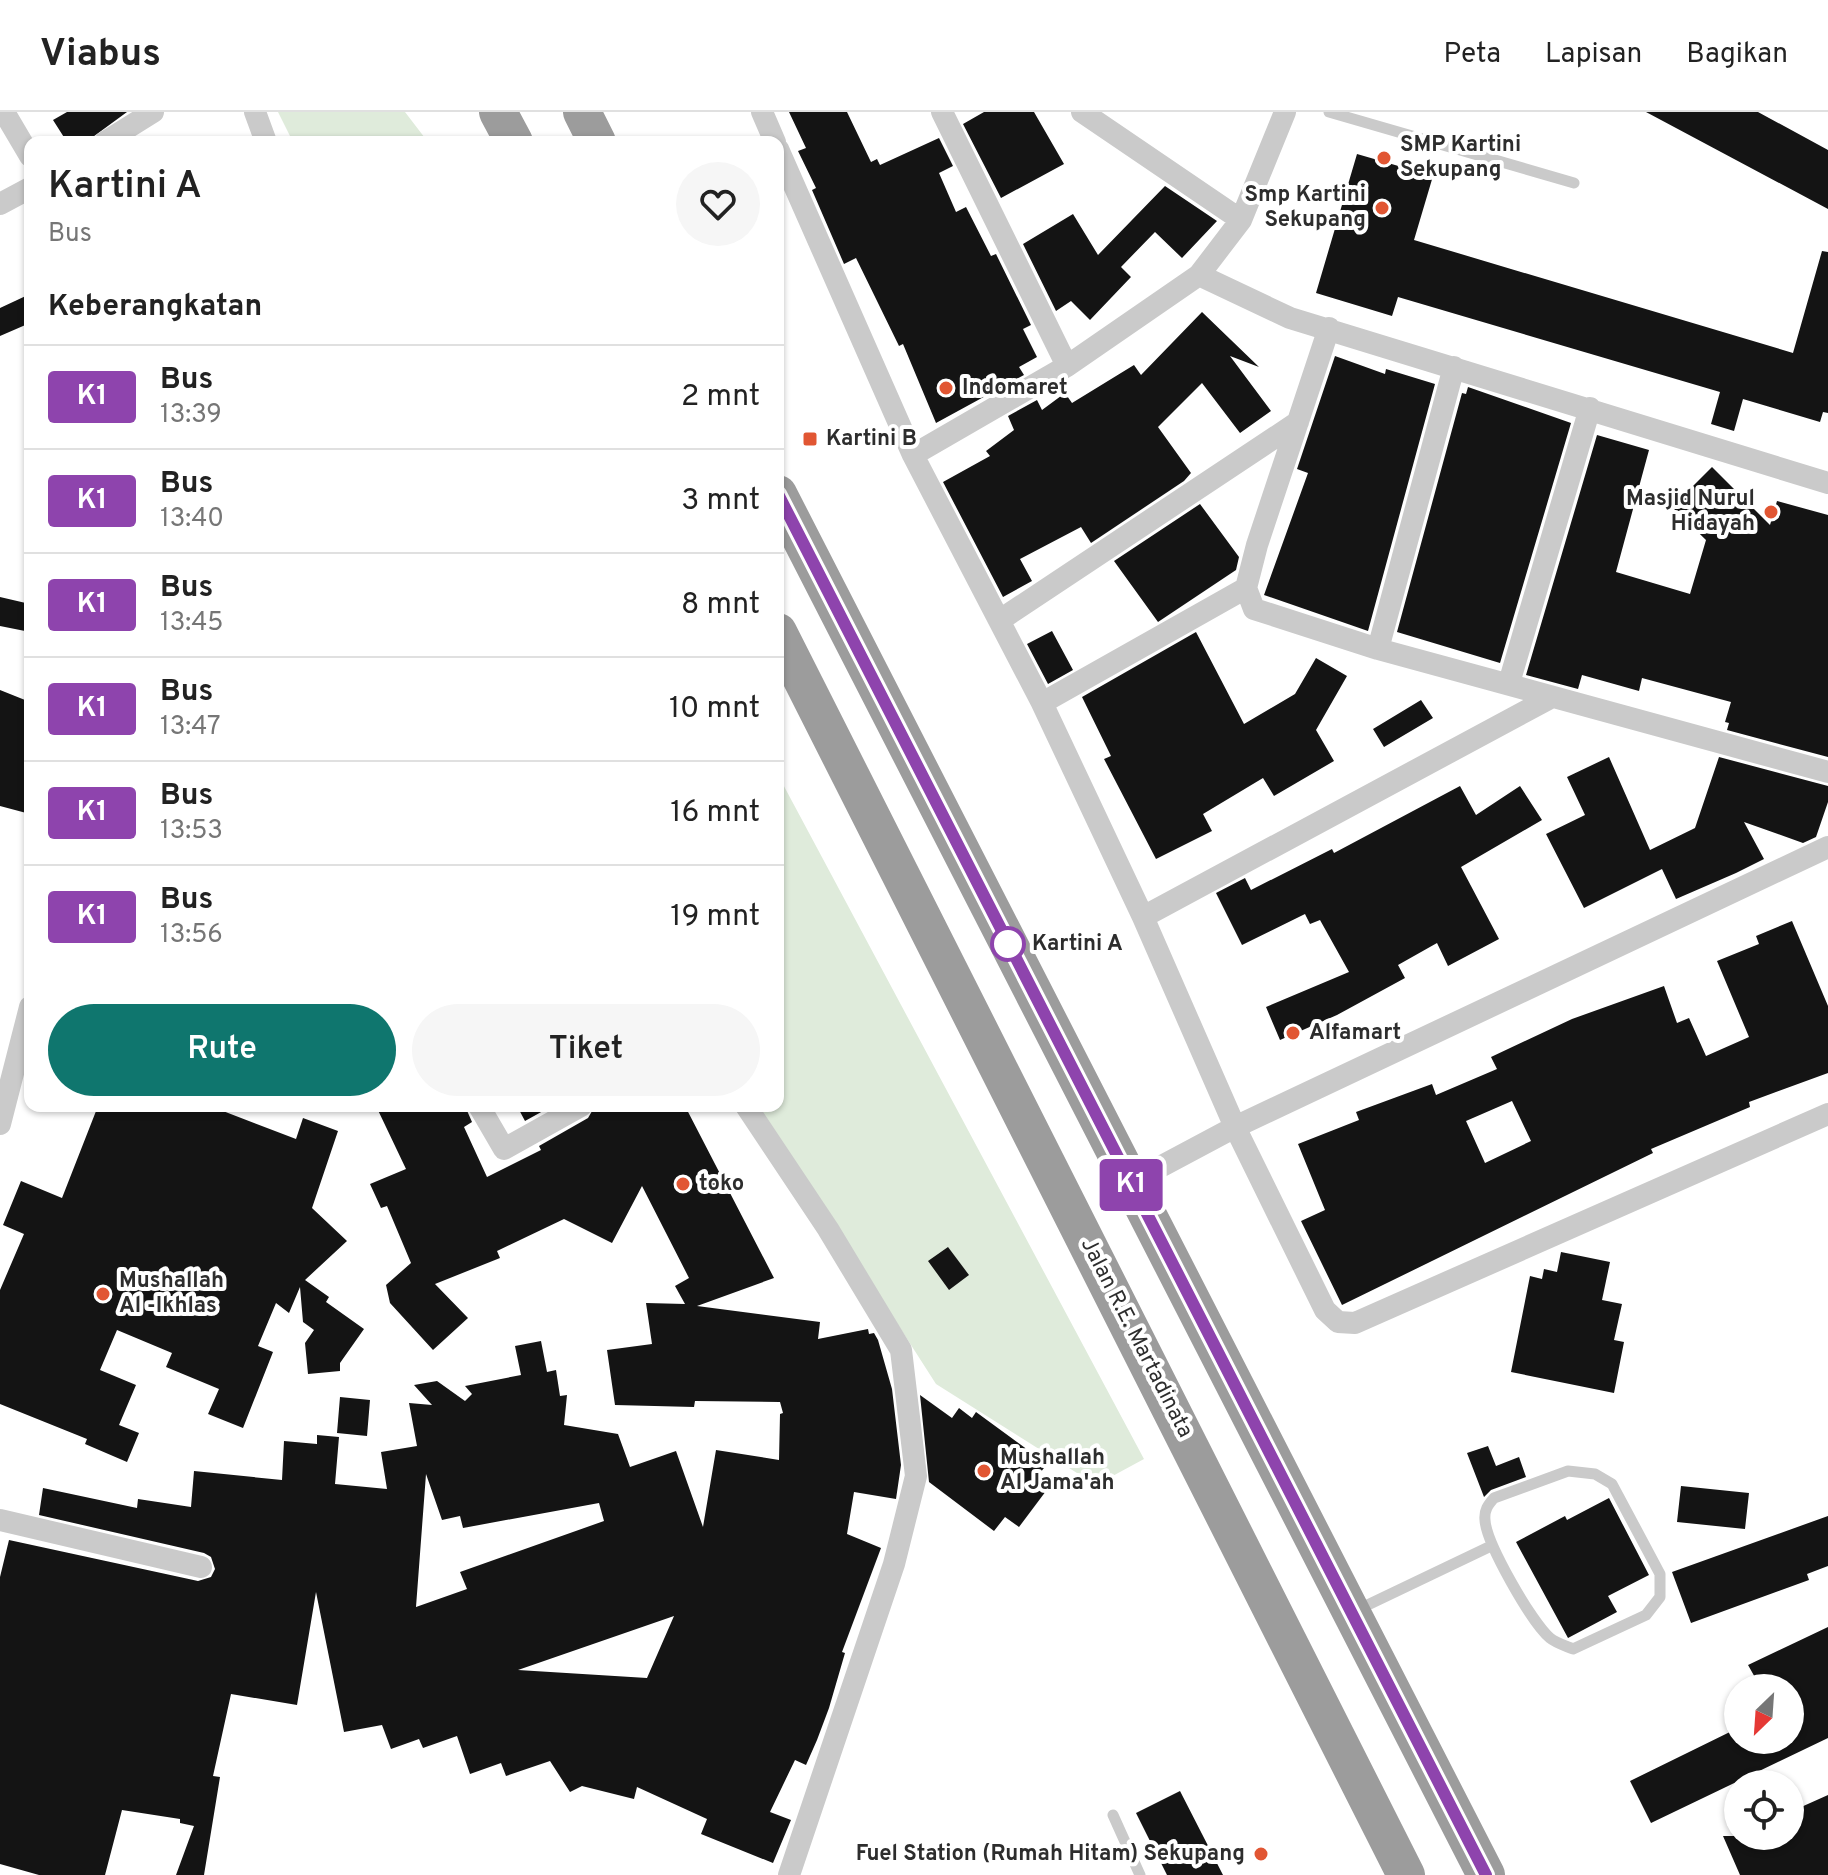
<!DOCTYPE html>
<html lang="id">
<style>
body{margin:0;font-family:Overpass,sans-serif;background:#f6f6f6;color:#222;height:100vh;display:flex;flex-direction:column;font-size:30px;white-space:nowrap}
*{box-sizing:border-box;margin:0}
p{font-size:26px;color:#767676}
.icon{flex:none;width:44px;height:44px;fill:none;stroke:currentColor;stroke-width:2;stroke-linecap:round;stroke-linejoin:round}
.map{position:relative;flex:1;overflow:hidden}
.details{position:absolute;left:24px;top:24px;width:760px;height:976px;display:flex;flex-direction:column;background:#fff;border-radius:16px;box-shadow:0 2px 6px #0004}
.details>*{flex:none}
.badge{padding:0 16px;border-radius:6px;font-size:28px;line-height:52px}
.needle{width:52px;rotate:205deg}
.fabs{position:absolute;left:1724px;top:1562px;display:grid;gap:16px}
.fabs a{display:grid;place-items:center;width:80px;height:80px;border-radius:50%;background:#fff;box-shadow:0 2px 6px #0004;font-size:40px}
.map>.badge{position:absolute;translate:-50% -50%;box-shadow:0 0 0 4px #fff}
h2{padding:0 24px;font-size:30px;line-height:72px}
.round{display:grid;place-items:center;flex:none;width:84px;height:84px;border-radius:42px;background:#f6f6f6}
.overview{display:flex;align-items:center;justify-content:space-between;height:136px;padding:0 24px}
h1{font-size:38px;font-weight:600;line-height:60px}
.cta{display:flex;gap:16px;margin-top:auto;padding:16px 24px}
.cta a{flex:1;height:92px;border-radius:48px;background:#0f766e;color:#fff;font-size:32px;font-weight:600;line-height:92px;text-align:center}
.cta a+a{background:#f6f6f6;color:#222}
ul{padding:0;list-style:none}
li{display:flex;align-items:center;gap:24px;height:104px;padding:0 24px;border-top:2px solid #e0e0e0}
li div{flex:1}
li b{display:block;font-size:30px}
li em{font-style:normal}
li .badge{min-width:88px;font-weight:700;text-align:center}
header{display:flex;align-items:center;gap:48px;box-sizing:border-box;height:112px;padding:0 40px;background:#fff;border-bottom:2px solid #e0e0e0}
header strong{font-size:38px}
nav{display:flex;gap:44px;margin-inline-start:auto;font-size:28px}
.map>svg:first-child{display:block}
.green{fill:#dfebdb}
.building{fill:#141414;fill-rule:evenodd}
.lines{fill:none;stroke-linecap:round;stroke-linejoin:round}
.service{stroke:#cacaca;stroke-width:11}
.minor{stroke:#cacaca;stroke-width:22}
.trunk{stroke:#9c9c9c;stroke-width:38}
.line-casing{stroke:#fff;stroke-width:18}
.line{stroke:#8e44ad;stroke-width:12}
.poi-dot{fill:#e15633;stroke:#fff;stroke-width:3}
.stop-dot{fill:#fff;stroke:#8e44ad;stroke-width:4}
.labels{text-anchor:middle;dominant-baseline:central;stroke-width:8;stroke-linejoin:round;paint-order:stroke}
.poi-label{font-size:22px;font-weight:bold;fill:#2d2d2d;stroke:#fff;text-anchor:start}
.stop-label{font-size:22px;font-weight:bold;fill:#2d2d2d;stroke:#fff;text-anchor:start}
.street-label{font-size:22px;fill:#2d2d2d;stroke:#fff}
</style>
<header>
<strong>Viabus</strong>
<nav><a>Peta</a><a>Lapisan</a><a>Bagikan</a></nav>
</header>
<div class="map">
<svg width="1828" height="1763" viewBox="0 0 1828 1763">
<rect width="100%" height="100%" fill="#fff"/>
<path class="green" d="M 278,0 L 405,0 L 428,30 L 293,30 Z
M 778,663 L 1144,1347 L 1096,1373 L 936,1272 L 758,994 L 778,994 Z"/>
<path class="building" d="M 67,0 L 127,0 L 86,30 L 67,30 L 53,8 Z
M 789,0 L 847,0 L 871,50 L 877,47 L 880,53 L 939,26 L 953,54 L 939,61 L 956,100 L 966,95 L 991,144 L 996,142 L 1031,213 L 1023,217 L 1037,245 L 1019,255 L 1024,263 L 936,311 L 903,232 L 899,234 L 856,146 L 844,152 L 812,78 L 816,76 L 798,39 L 806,36 Z
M 984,0 L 1034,0 L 1064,52 L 1001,86 L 963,12 Z
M 1646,0 L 1758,0 L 1828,38 L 1828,97 Z
M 1357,42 L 1433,64 L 1414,128 L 1793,241 L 1822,139 L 1828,140 L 1828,301 L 1823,300 L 1820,310 L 1743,287 L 1734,319 L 1711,312 L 1720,280 L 1398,185 L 1392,204 L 1316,181 Z
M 1165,74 L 1217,109 L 1182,146 L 1155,120 L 1121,155 L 1131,165 L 1090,208 L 1071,189 L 1056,199 L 1023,132 L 1073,102 L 1098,143 Z
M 30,182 L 30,211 L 0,224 L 0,196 Z
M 1202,200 L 1259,255 L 1230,244 L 1271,299 L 1240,321 L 1202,271 L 1158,315 L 1191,361 L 1184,369 L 1091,431 L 1081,415 L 1020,447 L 1032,469 L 1003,485 L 943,370 L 990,344 L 986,339 L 1014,318 L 1008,304 L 1037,288 L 1042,298 L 1065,281 L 1072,291 L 1134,253 L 1141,263 Z
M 1335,244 L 1385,262 L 1386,257 L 1435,272 L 1368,519 L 1264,483 L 1308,361 L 1297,357 Z
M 1468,275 L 1571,311 L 1500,551 L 1397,520 L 1462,281 L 1466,282 Z
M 1597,323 L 1649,338 L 1616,460 L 1690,482 L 1706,428 L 1672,395 L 1712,355 L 1770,413 L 1777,389 L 1828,403 L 1828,645 L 1727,618 L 1729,611 L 1725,610 L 1731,590 L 1642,566 L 1639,579 L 1582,563 L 1578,577 L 1526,563 Z
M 1200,392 L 1239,445 L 1236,458 L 1158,510 L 1114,449 Z
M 0,485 L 30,492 L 30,520 L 0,514 Z
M 1052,519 L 1073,558 L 1048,572 L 1027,532 Z
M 1196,520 L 1244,612 L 1295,582 L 1316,546 L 1347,564 L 1316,618 L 1334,649 L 1274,684 L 1263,666 L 1203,702 L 1212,719 L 1156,747 L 1104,647 L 1111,644 L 1082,585 Z
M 0,578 L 30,590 L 30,702 L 0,694 Z
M 1421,588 L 1433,606 L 1384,635 L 1373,617 Z
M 1609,645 L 1650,738 L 1695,716 L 1719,645 L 1828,674 L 1828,690 L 1816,725 L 1803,731 L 1744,710 L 1764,747 L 1736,761 L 1676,787 L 1662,757 L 1584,796 L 1546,722 L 1585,703 L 1567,665 Z
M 1460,674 L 1476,703 L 1520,674 L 1542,708 L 1461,755 L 1499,827 L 1448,854 L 1437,831 L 1398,853 L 1405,866 L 1337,903 L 1280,928 L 1266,895 L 1349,860 L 1320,808 L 1310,812 L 1305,802 L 1242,833 L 1216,781 L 1245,766 L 1251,778 L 1332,737 L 1334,741 Z
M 1792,809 L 1828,894 L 1828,961 L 1749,990 L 1750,995 L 1651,1037 L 1653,1041 L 1342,1193 L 1301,1109 L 1325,1098 L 1298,1032 L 1359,1008 L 1356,1000 L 1432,972 L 1436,983 L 1497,957 L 1491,945 L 1572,907 L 1664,874 L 1677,911 L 1689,906 L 1706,944 L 1749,925 L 1717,849 L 1759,832 L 1756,824 ZM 1512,989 L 1531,1029 L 1485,1051 L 1466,1009 Z
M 98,994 L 210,994 L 296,1027 L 303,1006 L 338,1019 L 312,1096 L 347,1129 L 305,1168 L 329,1185 L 326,1190 L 364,1217 L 340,1251 L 340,1259 L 308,1262 L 305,1231 L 314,1218 L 303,1210 L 300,1175 L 289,1201 L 276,1191 L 258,1234 L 273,1240 L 243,1316 L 208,1302 L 219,1277 L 166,1255 L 172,1241 L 117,1218 L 100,1258 L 136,1273 L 119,1313 L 139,1321 L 127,1350 L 85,1332 L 87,1327 L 0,1292 L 0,1178 L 24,1122 L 3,1113 L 21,1069 L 62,1086 Z
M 376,994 L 465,994 L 472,1010 L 464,1015 L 487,1065 L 541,1038 L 539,1034 L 588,1006 L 595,994 L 685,994 L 774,1166 L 697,1194 L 820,1210 L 818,1227 L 868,1217 L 869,1222 L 874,1221 L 878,1228 L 892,1277 L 901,1353 L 896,1387 L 854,1380 L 847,1422 L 881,1436 L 842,1540 L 845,1541 L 829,1596 L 817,1628 L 806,1653 L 795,1648 L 770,1700 L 791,1708 L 773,1751 L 701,1722 L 707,1707 L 637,1675 L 634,1687 L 582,1674 L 570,1680 L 550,1649 L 506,1664 L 501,1651 L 470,1662 L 457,1624 L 423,1636 L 419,1627 L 391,1637 L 382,1613 L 344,1620 L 316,1480 L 297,1593 L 231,1582 L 213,1664 L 220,1665 L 204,1763 L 176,1763 L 194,1714 L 180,1711 L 180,1707 L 122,1698 L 105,1763 L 39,1763 L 0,1752 L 0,1465 L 9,1428 L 198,1469 L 211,1465 L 215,1457 L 211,1445 L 204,1441 L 39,1403 L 43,1376 L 137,1396 L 138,1387 L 191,1395 L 194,1359 L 282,1368 L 284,1329 L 317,1332 L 317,1323 L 339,1325 L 335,1372 L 387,1377 L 381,1340 L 417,1334 L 409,1291 L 432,1293 L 414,1273 L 437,1269 L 465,1289 L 472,1282 L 465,1274 L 521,1263 L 515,1234 L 541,1229 L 547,1260 L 556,1258 L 560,1284 L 567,1283 L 564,1313 L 618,1322 L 630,1355 L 676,1339 L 703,1415 L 716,1338 L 779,1348 L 780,1302 L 783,1301 L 780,1290 L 695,1289 L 694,1295 L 615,1293 L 607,1238 L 652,1232 L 646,1191 L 685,1192 L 675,1174 L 689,1166 L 642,1074 L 612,1131 L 564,1107 L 497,1139 L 500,1146 L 435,1172 L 468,1206 L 433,1238 L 390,1191 L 386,1173 L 411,1151 L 387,1094 L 381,1096 L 370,1072 L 406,1057 ZM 426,1362 L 442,1408 L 460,1404 L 463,1416 L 599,1391 L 604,1409 L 460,1460 L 467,1477 L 416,1495 ZM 674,1504 L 647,1566 L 518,1558 Z
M 517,994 L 552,994 L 525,1009 Z
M 948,1135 L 969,1163 L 949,1178 L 928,1149 Z
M 1561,1140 L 1610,1150 L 1602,1188 L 1622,1192 L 1614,1228 L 1624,1230 L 1614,1281 L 1511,1260 L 1530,1164 L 1542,1167 L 1544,1157 L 1557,1160 Z
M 920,1283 L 952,1306 L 959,1296 L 972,1306 L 976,1300 L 1047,1352 L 1037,1365 L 1049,1375 L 1019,1415 L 1005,1405 L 994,1419 L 929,1370 Z
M 340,1285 L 370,1288 L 367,1324 L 337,1321 Z
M 1488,1334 L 1496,1354 L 1519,1345 L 1526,1365 L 1491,1378 L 1484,1385 L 1467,1341 Z
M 1681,1374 L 1749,1381 L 1745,1417 L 1677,1410 Z
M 1609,1386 L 1649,1463 L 1608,1484 L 1617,1500 L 1568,1526 L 1516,1430 L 1565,1404 L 1567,1408 Z
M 1828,1404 L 1828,1454 L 1807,1462 L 1809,1468 L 1691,1511 L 1672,1460 Z
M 1828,1515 L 1828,1626 L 1651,1711 L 1630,1669 L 1738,1616 L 1738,1628 L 1790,1628 L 1790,1576 L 1761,1576 L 1748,1553 Z
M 1180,1679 L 1223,1763 L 1167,1763 L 1136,1701 Z
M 1828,1683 L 1828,1763 L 1740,1763 L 1723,1724 L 1790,1724 L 1790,1700 Z"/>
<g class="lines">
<path class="service" d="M 1329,0 L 1574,71
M 1568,1359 L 1595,1362 L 1612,1372 L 1660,1462 L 1660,1485 L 1646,1503 L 1573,1537 C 1566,1534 1556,1531 1550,1526 C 1532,1511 1486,1431 1485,1408 C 1484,1398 1488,1393 1494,1386 Z
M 1355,1499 L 1491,1434
M 1113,1703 L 1140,1763"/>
<path class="minor" d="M 4,0 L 30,44
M 255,0 L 266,30
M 762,0 L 775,30
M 942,0 L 1067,254
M 1082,0 L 1241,108
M 105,30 L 153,0
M 778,37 L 913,343 L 1042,591 L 1143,805 L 1235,1015 L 1325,1198 L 1338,1210 L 1355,1211 L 1828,1002
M 0,92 L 30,76
M 1199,163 L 1290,206 L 1828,371
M 1329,216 L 1257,433 L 1246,476 L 1254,497 L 1378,537 L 1828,660
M 913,343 L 1067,254 L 1199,163 L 1241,108 L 1285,0
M 1000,508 L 1298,310
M 1378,537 L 1454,255
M 1509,571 L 1590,296
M 1042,591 L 1246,476
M 1143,805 L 1552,585
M 479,994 L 504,1037 L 581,994
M 746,994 L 828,1117 L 901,1238 L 916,1364 L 894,1452 L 789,1763
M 0,1012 L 30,895
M 1130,1071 L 1235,1015 L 1828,735
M 0,1408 L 201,1455"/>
<path class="trunk" d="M 498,0 L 514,30
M 582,0 L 597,30
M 778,382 L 1486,1763
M 778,520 L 1406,1763"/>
</g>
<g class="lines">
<defs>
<path id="line" d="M 778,382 L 1486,1763"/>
</defs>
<use href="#line" class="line-casing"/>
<use href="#line" class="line"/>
</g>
<g class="poi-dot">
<circle cx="1384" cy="46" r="8"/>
<circle cx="1382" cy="96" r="8"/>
<circle cx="946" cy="276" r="8"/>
<rect x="802" y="319" width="16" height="16" rx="4"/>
<circle cx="1771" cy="400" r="8"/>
<circle cx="1293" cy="921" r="8"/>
<circle cx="683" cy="1072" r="8"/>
<circle cx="103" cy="1182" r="8"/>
<circle cx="984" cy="1359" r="8"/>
<circle cx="1261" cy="1742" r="8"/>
</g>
<circle class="stop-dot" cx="1008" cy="832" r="16"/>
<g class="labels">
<g class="poi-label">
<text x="1400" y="33">SMP Kartini<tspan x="1400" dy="25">Sekupang</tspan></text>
<text x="1366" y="83" text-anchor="end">Smp Kartini<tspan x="1366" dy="25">Sekupang</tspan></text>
<text x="962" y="276">Indomaret</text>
<text x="826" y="327">Kartini B</text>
<text x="1755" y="387" text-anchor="end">Masjid Nurul<tspan x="1755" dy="25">Hidayah</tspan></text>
<text x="1309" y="921">Alfamart</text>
<text x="699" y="1072">toko</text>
<text x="119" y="1169">Mushallah<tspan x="119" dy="25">Al -Ikhlas</tspan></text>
<text x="1000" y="1346">Mushallah<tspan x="1000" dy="25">Al Jama'ah</tspan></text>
<text x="1245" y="1742" text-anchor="end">Fuel Station (Rumah Hitam) Sekupang</text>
</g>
<g class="stop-label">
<text x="1032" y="832">Kartini A</text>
</g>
<g class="street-label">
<text transform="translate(1136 1226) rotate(63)">Jalan R.E. Martadinata</text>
</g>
</g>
</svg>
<div class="fabs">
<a><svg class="needle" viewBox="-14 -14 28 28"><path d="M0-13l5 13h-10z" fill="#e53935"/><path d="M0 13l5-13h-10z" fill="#767676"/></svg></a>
<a><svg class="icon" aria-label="locate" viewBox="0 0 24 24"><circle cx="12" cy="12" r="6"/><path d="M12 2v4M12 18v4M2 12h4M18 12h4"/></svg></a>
</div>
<b class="badge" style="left:1131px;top:1073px;background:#8e44ad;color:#fff">K1</b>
<section class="details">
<div class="overview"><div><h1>Kartini A</h1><p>Bus</p></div><a class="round"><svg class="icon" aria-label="heart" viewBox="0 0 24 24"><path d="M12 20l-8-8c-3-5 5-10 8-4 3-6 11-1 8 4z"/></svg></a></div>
<h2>Keberangkatan</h2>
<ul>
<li><span class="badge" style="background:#8e44ad;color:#fff">K1</span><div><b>Bus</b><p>13:39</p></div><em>2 mnt</em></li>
<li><span class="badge" style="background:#8e44ad;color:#fff">K1</span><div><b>Bus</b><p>13:40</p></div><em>3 mnt</em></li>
<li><span class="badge" style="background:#8e44ad;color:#fff">K1</span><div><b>Bus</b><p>13:45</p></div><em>8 mnt</em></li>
<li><span class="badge" style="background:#8e44ad;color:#fff">K1</span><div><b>Bus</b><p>13:47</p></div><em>10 mnt</em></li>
<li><span class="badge" style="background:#8e44ad;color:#fff">K1</span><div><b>Bus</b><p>13:53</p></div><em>16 mnt</em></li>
<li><span class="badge" style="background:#8e44ad;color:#fff">K1</span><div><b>Bus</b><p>13:56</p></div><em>19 mnt</em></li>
</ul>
<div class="cta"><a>Rute</a><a>Tiket</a></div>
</section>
</div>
